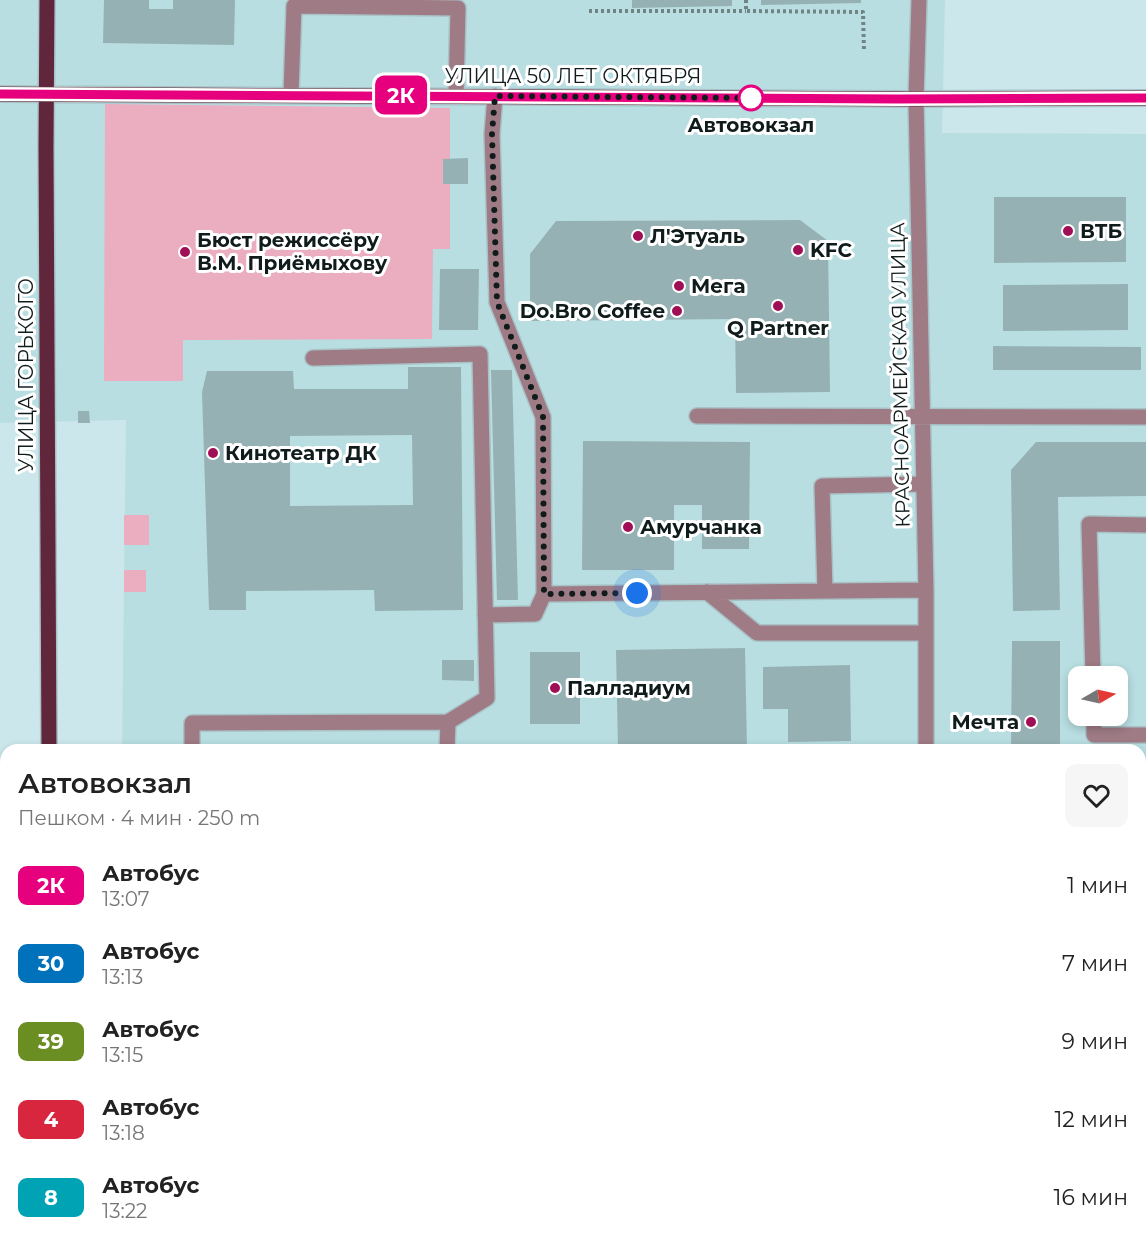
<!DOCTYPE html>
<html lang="ru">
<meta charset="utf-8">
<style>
body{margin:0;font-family:Montserrat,sans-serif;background:#f6f6f6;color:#222;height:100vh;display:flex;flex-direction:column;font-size:22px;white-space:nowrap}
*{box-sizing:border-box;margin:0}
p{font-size:20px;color:#767676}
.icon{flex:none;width:33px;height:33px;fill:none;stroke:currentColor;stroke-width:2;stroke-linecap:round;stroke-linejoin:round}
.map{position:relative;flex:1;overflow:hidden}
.side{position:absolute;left:0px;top:744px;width:1146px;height:506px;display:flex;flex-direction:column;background:#fff;border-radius:18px 18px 0 0;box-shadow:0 3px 9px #0003}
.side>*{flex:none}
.badge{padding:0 12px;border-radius:9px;font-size:21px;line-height:39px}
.needle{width:39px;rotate:81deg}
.controls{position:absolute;left:1068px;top:666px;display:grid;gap:12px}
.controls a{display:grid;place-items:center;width:60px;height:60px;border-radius:12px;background:#fff;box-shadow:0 3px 9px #0003;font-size:30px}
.you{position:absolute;width:30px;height:30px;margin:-15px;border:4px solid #fff;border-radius:50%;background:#1a73e8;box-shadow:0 0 0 9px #1a73e833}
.map>.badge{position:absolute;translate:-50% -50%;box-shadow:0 0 0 3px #fff}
.round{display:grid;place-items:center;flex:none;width:63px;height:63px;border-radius:12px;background:#f6f6f6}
.summary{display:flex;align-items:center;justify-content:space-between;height:102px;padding:0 18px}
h1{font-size:28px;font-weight:600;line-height:45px}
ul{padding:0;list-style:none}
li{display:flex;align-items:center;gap:18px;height:78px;padding:0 18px}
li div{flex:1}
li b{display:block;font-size:22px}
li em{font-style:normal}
li .badge{min-width:66px;font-weight:700;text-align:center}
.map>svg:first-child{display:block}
.built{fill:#b8dee2;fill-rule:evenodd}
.green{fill:#ebadc0}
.building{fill:#96b1b4;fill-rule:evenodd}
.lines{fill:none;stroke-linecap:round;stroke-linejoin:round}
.minor-casing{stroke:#a9c2c6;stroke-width:18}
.major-casing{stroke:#a9c2c6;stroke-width:18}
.path{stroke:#708486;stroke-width:4;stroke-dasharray:3 3;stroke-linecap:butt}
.minor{stroke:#9e7b85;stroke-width:15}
.major{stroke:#60273c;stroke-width:15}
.line-casing{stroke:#fff;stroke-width:14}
.line{stroke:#e6007e;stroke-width:9}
.walk{stroke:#101b1c;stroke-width:6;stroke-dasharray:0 10.8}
.stop-dot{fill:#fff;stroke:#e6007e;stroke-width:3}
.poi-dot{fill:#a00e56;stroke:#fff;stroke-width:2}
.labels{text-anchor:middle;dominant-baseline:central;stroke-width:6;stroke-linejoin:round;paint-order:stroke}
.street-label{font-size:20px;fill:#101b1c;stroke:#fff}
.stop-label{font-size:20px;font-weight:bold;fill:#101b1c;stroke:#fff}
.poi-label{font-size:20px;font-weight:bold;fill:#101b1c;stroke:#fff;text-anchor:start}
</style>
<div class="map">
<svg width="1146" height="1249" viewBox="0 0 1146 1249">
<rect width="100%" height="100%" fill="#cbe7eb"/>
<path class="built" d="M 0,0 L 945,0 L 942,133 L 1146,134 L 1146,844 L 1140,844 L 1140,750 L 122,750 L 126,420 L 0,423 ZM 1078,676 L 1118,676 L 1118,716 L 1078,716 Z"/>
<path class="green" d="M 105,104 L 450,108 L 450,249 L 433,249 L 432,339 L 183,340 L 183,381 L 104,381 Z
M 124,515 L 149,515 L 149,545 L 124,545 Z
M 124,570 L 146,570 L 146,592 L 124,592 Z"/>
<path class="building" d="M 104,0 L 149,0 L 149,9 L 173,9 L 173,0 L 235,0 L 234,45 L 103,43 Z
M 632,0 L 732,0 L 732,6 L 632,8 Z
M 761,0 L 861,0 L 861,3 L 761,5 Z
M 468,158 L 468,184 L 443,184 L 443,159 Z
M 994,197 L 1126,197 L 1126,262 L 994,263 Z
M 800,220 L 828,241 L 830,392 L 736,393 L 735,319 L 530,321 L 530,254 L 556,221 Z
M 440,269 L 479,269 L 478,330 L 439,330 Z
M 1128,284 L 1128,330 L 1003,331 L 1003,285 Z
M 993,346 L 1141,347 L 1141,370 L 993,370 Z
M 408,367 L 461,367 L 463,610 L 375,611 L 374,590 L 246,591 L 246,610 L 209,610 L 202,392 L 207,371 L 293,371 L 294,389 L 408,389 ZM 412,435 L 413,505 L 290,506 L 290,436 Z
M 491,370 L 512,370 L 518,600 L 497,600 Z
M 78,411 L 89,411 L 90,423 L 78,423 Z
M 583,441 L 750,442 L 749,549 L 702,549 L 702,505 L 674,505 L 674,570 L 582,570 Z
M 1036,442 L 1146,442 L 1146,496 L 1058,497 L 1060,610 L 1013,611 L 1011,470 Z
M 1012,641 L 1060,641 L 1060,750 L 1011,750 Z
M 745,648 L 747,750 L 618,750 L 616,650 Z
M 530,652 L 580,652 L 580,724 L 530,724 Z
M 442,660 L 474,660 L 474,681 L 442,680 Z
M 850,665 L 851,741 L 788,742 L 788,709 L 763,709 L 763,667 Z
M 1140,764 L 1146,765 L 1146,813 L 1140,813 Z
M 1140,963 L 1146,963 L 1146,1031 L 1140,1031 Z
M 157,1244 L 224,1244 L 224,1249 L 157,1249 Z
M 369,1244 L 395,1244 L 394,1249 L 369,1249 Z
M 497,1244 L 537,1244 L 537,1249 L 496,1249 Z
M 613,1244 L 688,1244 L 688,1249 L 613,1249 Z
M 1076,1244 L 1130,1244 L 1130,1249 L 1076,1249 Z"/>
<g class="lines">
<defs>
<path id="minor" d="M 919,0 L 916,99 L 926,590 L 926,750
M 291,94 L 294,6 L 458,8 L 456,96
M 495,96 L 492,134 L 497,302 L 543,417 L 544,594 L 926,590
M 313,358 L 480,354 L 487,698 L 448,722 L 447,750
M 697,416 L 1146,417
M 825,591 L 822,486 L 923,484
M 707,592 L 757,633 L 926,633
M 485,615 L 535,614 L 544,594
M 1093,676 L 1089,524 L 1146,525
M 1094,716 L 1094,735 L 1146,735
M 192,750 L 192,723 L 448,722
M 1140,874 L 1146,874
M 357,1244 L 357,1249
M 582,1244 L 582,1249
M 922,1244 L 922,1249"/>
<path id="major" d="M 47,0 L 46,147 L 49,750
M 0,94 L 916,99 L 1146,98
M 0,881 L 6,881
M 49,1249 L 49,1244"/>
</defs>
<use href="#minor" class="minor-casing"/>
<use href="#major" class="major-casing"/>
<path class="path" d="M 746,0 L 746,11 L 863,12 L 864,52
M 589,11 L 746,11
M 3,948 L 4,1249"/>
<use href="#minor" class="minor"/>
<use href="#major" class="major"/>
</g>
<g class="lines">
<defs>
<path id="line" d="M 0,94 L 897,99 L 1146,98"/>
</defs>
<use href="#line" class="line-casing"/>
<use href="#line" class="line"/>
<path class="walk" d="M 637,593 L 544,594 L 543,417 L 497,302 L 492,134 L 495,96 L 751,98"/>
</g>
<circle class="stop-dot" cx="751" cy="98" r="12"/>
<g class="poi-dot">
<circle cx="1068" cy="231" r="6"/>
<circle cx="638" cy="236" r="6"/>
<circle cx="798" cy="250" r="6"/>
<circle cx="185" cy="252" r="6"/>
<circle cx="679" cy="286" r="6"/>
<circle cx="778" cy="306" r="6"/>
<circle cx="677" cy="311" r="6"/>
<circle cx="213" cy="453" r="6"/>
<circle cx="628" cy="527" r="6"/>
<circle cx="555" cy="688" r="6"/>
<circle cx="1031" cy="722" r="6"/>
</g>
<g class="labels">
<g class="street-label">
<text x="573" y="76">УЛИЦА 50 ЛЕТ ОКТЯБРЯ</text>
<text transform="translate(26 375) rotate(-90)">УЛИЦА ГОРЬКОГО</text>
<text transform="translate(900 375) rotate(-91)">КРАСНОАРМЕЙСКАЯ УЛИЦА</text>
</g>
<g class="stop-label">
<text x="751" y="125">Автовокзал</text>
</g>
<g class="poi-label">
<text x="1080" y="231">ВТБ</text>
<text x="650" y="236">Л'Этуаль</text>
<text x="197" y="240">Бюст режиссёру<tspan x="197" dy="23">В.М. Приёмыхову</tspan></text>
<text x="810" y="250">KFC</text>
<text x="691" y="286">Мега</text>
<text x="665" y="311" text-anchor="end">Do.Bro Coffee</text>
<text x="778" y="328" text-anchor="middle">Q Partner</text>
<text x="225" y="453">Кинотеатр ДК</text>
<text x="640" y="527">Амурчанка</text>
<text x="567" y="688">Палладиум</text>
<text x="1019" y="722" text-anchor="end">Мечта</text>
</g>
</g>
</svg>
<div class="controls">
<a><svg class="needle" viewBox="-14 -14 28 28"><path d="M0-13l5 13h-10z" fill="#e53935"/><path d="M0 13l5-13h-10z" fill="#767676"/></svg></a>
</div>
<div class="you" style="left:637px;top:593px"></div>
<b class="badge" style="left:401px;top:95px;background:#e6007e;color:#fff">2К</b>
<section class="side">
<div class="summary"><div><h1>Автовокзал</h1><p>Пешком · 4 мин · 250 m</p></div><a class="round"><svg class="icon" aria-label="heart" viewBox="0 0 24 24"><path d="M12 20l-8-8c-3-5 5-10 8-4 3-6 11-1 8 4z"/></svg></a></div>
<ul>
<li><span class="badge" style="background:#e6007e;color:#fff">2К</span><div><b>Автобус</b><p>13:07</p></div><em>1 мин</em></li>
<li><span class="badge" style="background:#0072bc;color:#fff">30</span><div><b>Автобус</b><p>13:13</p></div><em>7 мин</em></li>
<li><span class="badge" style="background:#6b8e23;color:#fff">39</span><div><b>Автобус</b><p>13:15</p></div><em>9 мин</em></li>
<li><span class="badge" style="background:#d7263d;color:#fff">4</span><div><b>Автобус</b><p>13:18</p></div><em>12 мин</em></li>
<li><span class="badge" style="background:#00a3b4;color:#fff">8</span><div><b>Автобус</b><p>13:22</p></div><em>16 мин</em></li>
</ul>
</section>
</div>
